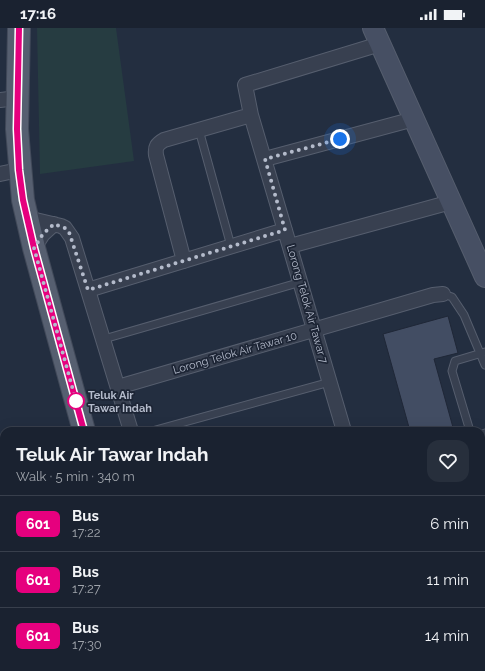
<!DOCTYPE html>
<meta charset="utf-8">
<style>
body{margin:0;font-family:Raleway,sans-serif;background:#272f3c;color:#f1f3f6;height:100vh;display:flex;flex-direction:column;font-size:15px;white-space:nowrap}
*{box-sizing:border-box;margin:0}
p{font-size:13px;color:#9fa4ab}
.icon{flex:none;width:22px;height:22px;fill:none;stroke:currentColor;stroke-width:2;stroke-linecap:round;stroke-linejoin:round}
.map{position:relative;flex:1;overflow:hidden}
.drawer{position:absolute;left:0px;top:399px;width:485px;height:244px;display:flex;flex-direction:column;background:#1a2230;border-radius:12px 12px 0 0;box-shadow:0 4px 16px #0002,0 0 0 1px #383f4c}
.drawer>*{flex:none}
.badge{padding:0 8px;border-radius:6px;font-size:14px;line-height:26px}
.you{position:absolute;width:20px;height:20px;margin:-10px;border:3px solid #fff;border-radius:50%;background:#1a73e8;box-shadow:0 0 0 6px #1a73e833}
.map>.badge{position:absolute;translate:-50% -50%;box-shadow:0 0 0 2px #fff}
.round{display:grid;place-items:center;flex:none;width:42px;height:42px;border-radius:12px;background:#272f3c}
.overview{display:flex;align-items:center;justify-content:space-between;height:68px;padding:0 16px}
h1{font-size:19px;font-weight:700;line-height:30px}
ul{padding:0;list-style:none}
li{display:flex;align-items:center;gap:12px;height:56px;padding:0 16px;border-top:1px solid #383f4c}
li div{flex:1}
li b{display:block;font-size:15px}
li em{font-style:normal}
li .badge{min-width:44px;font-weight:700;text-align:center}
.status{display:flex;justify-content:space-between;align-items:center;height:28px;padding:0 20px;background:#1a2230;direction:ltr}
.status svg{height:11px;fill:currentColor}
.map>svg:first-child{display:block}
.green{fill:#263c41}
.building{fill:#424d63;stroke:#1f2737}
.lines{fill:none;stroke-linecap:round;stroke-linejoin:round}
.service-casing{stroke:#565e6e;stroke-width:9}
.minor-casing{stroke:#565e6e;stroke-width:16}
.tertiary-casing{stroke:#565e6e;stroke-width:20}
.secondary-casing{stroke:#565e6e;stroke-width:22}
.primary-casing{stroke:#414959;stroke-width:24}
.service{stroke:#384050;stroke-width:7}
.minor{stroke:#384050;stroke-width:14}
.tertiary{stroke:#384050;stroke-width:18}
.secondary{stroke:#464f63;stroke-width:20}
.primary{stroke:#565f70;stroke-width:22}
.line-casing{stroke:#fff;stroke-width:9}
.line{stroke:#e6007e;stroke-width:6}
.walk{stroke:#b4bbcb;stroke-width:4;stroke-dasharray:0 7.2}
.stop-dot{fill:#fff;stroke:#e6007e;stroke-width:2}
.labels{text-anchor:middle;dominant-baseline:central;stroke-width:3.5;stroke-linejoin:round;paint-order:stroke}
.street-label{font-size:11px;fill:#b4bbcb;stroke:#1d2535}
.stop-label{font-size:11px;font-weight:bold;fill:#b4bbcb;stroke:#1d2535;text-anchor:start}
</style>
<div class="status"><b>17:16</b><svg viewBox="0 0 49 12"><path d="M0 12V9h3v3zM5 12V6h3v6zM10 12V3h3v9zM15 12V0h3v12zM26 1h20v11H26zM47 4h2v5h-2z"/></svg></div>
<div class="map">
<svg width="485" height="643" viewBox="0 0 485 643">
<rect width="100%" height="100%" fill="#232e40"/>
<path class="green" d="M 37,0 L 116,0 L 134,133 L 40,146 Z"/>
<path class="building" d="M 448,288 L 458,325 L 434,331 L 454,403 L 410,403 L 383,306 Z
M 485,427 L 485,470 L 481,471 L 481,428 Z
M 485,507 L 485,566 L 484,567 L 481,557 L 481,508 Z"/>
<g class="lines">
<defs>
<path id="service" d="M 199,102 L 231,218
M 443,266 L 452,269 L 464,287 L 485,337
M 104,311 L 301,254
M 152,403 L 330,354
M 470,403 L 452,343 L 455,333 L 485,324
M 481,407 L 485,405
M 481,491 L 485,490"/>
<path id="minor" d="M 0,72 L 17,70
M 265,131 L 414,91
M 0,146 L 19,142
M 27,190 L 61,198 L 65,200 L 72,210 L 131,403
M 290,218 L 451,174
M 34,220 L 43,206 L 54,196
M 184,233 L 156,127 C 155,119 157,116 164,112 L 251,87
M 88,262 L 285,202
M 118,359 L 433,267 L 443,266
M 344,403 L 251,87 L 245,57 L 380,16
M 481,596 L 482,596
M 201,639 L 202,643
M 421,639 L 422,643
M 321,643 L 334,639"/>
<path id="tertiary" d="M 481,631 L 485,630
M 441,643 L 454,639"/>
<path id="secondary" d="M 373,0 L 485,249"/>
<path id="primary" d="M 19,0 L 17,101 L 23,172 L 34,220 L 84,403
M 164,639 L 166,643"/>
</defs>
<use href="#service" class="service-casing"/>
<use href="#minor" class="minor-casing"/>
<use href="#tertiary" class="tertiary-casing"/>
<use href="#secondary" class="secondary-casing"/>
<use href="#primary" class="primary-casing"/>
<use href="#service" class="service"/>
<use href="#minor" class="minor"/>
<use href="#tertiary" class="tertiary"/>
<use href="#secondary" class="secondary"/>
<use href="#primary" class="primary"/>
</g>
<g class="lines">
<defs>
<path id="line" d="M 19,0 L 17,101 L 19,142 L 23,172 L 34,220 L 84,403"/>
</defs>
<use href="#line" class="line-casing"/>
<use href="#line" class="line"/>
<path class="walk" d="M 76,373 L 34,220 L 43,206 L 54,196 L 65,200 L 69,204 L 88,262 L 285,202 L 265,131 L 340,111"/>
</g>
<circle class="stop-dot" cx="76" cy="373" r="8"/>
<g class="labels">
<g class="street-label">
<text transform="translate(307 276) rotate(74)">Lorong Telok Air Tawar 7</text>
<text transform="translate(235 325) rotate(-16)">Lorong Telok Air Tawar 10</text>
</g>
<g class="stop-label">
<text x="88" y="367">Teluk Air<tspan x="88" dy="13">Tawar Indah</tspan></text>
</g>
</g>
</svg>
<div class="you" style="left:340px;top:111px"></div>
<section class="drawer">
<div class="overview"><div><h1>Teluk Air Tawar Indah</h1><p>Walk · 5 min · 340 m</p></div><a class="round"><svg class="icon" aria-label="heart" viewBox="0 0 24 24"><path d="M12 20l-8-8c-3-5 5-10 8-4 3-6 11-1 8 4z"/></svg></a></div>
<ul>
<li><span class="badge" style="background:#e6007e;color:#fff">601</span><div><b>Bus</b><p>17:22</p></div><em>6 min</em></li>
<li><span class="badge" style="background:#e6007e;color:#fff">601</span><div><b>Bus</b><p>17:27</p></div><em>11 min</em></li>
<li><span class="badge" style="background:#e6007e;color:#fff">601</span><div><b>Bus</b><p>17:30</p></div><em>14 min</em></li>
</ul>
</section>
</div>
